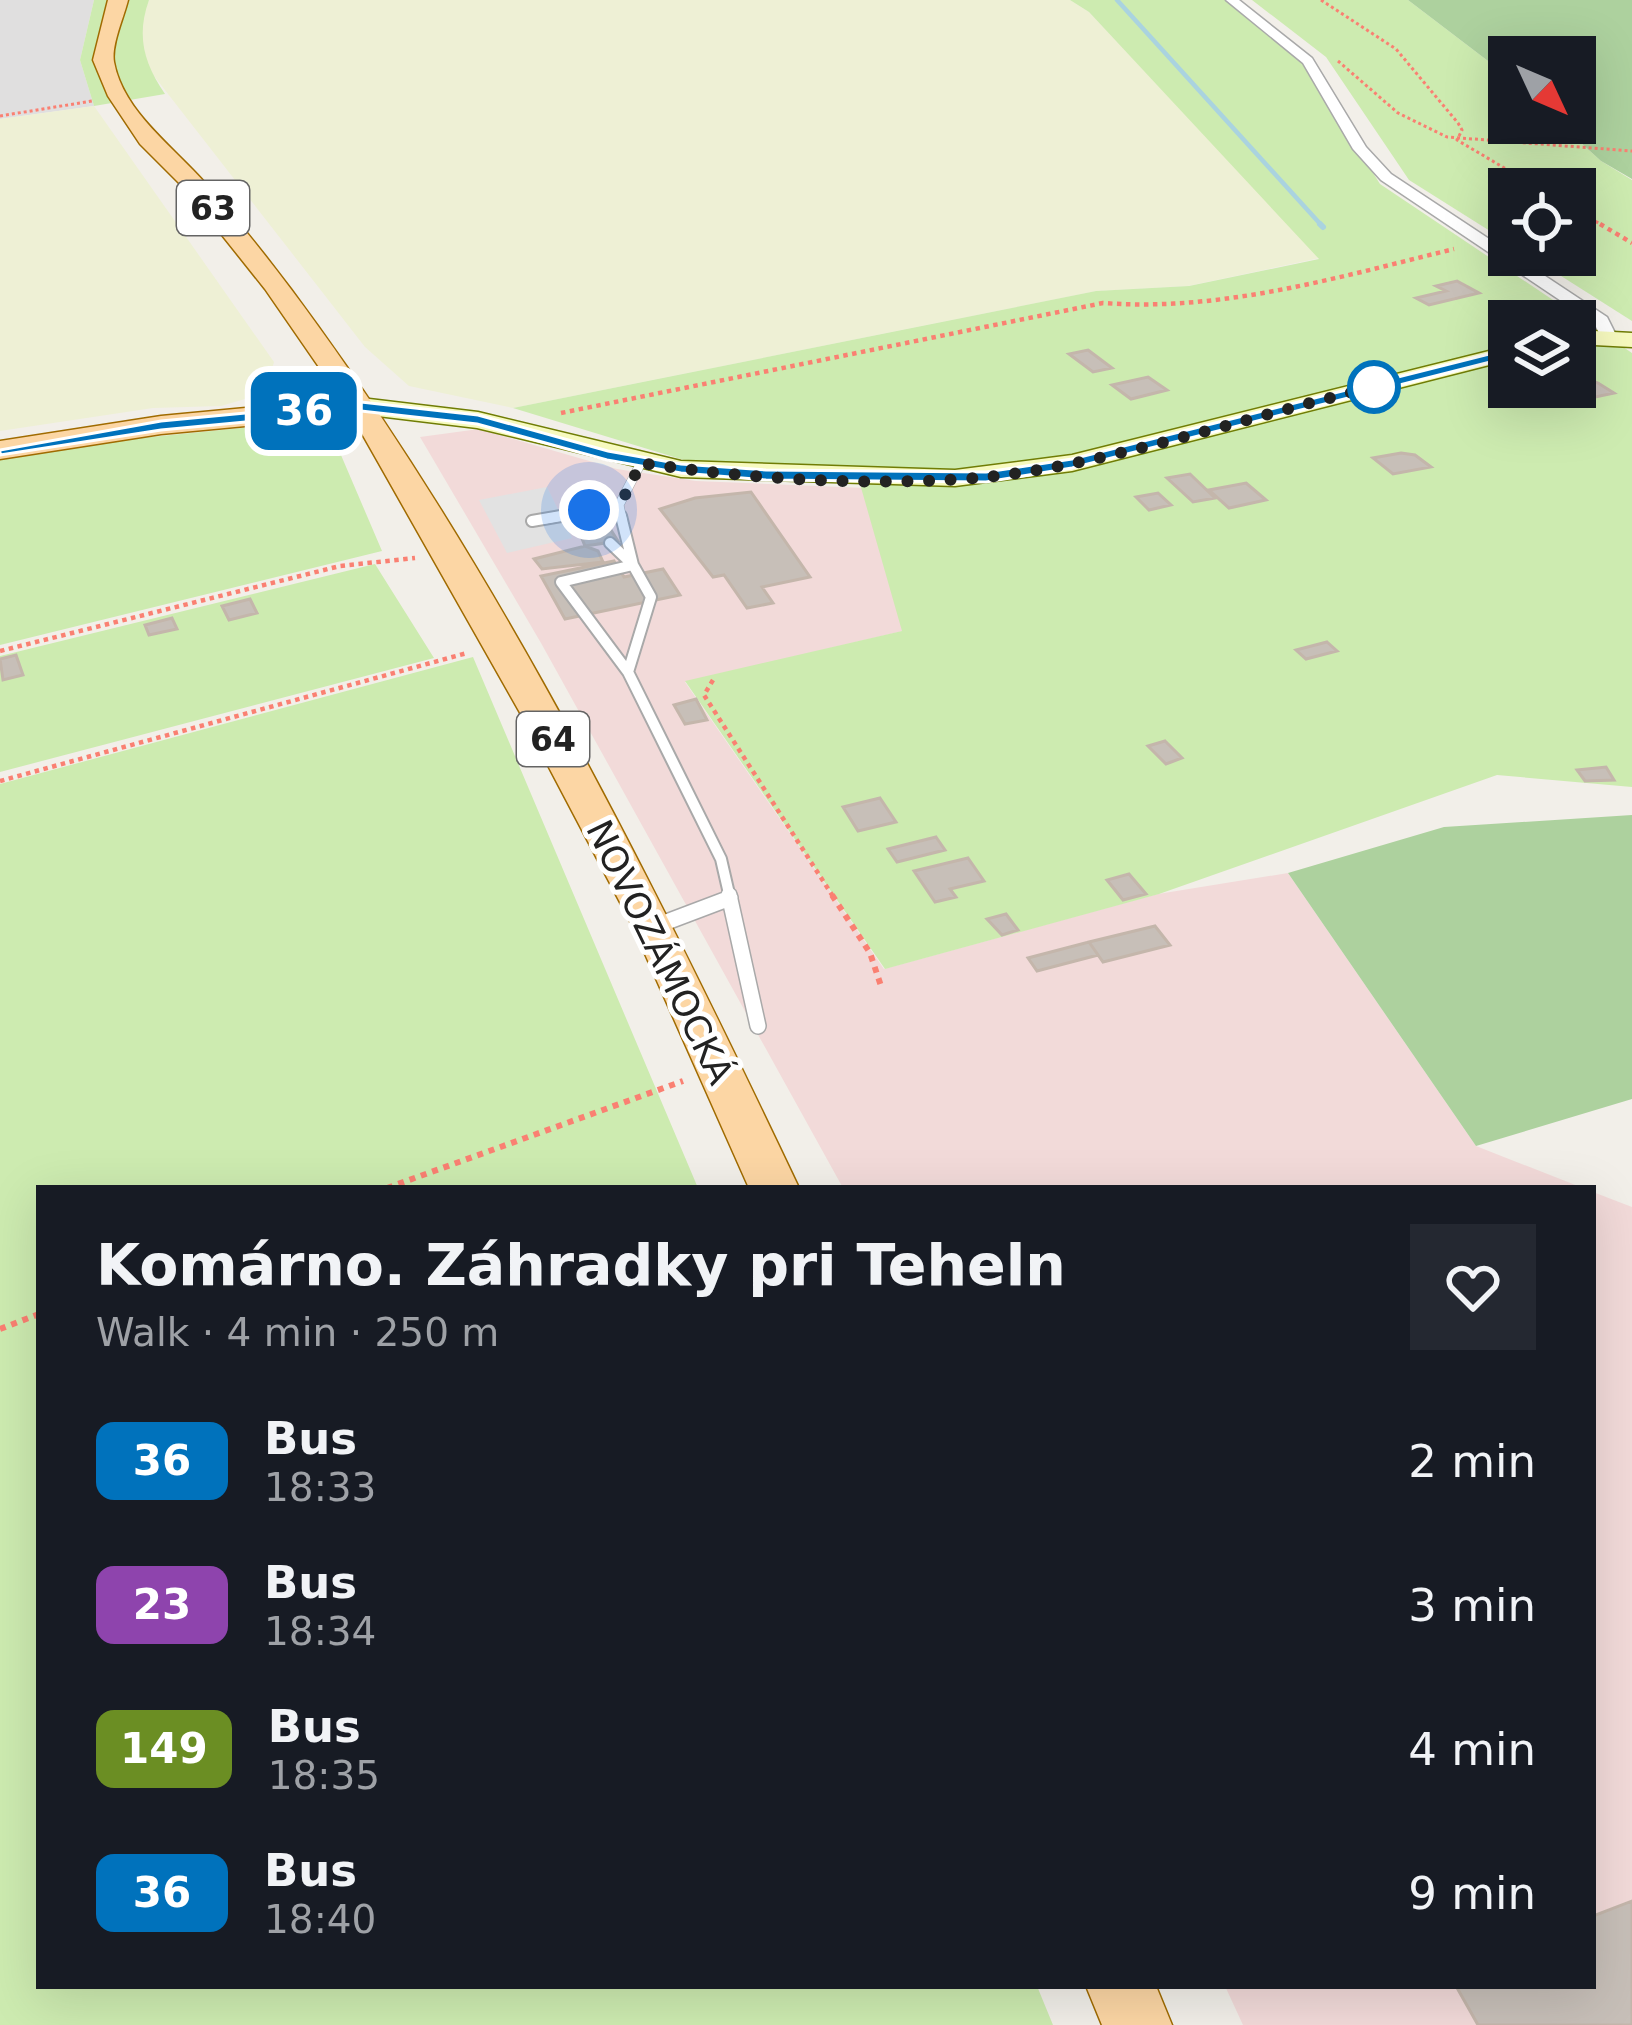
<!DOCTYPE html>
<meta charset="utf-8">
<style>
body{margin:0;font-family:"DejaVu Sans",sans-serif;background:#242831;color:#f1f3f6;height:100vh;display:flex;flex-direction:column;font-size:45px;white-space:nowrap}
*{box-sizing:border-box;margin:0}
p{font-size:39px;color:#9ea1a6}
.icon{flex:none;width:66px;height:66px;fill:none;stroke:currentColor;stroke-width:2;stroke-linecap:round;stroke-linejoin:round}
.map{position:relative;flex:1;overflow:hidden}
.sheet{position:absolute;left:36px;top:1185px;width:1560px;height:804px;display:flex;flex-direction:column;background:#171b24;border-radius:0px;box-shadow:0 12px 48px #0002}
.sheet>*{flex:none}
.badge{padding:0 24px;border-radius:18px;font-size:42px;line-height:78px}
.needle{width:78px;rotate:134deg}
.tools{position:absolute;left:1488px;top:36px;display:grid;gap:24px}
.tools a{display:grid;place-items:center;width:108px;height:108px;border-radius:0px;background:#171b24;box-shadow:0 12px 48px #0002;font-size:60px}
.you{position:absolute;width:60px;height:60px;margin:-30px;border:9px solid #fff;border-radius:50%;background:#1a73e8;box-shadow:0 0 0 18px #1a73e833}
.map>.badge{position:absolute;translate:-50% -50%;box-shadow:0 0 0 6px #fff}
.round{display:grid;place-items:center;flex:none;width:126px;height:126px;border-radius:0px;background:#242831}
.overview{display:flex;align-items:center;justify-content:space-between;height:204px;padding:0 60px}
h1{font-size:57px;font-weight:600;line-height:90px}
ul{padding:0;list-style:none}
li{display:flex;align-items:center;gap:36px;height:144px;padding:0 60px}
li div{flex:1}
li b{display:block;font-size:45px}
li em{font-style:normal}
li .badge{min-width:132px;font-weight:700;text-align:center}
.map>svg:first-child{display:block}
.residential{fill:#e0dfdf}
.commercial{fill:#f2dad9}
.farmland{fill:#eef0d5}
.grass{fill:#cdebb0;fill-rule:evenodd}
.forest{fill:#add19e}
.parking{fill:#e2e2e2}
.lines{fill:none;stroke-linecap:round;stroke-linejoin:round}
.stream-far1{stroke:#aad3df;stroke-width:4.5}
.stream{stroke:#aad3df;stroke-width:6}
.building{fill:#c7bfb8;stroke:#c4b6ab;stroke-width:3}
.lane-far2-casing{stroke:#a9a9a9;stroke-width:10}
.lane-far1-casing{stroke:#a9a9a9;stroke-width:14}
.lane-casing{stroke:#a9a9a9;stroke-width:18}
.street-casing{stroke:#a9a9a9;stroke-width:3}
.secondary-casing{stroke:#707d05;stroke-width:3}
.primary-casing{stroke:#a06b00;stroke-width:3}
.path-far2{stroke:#fa8072;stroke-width:3;stroke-dasharray:3 3;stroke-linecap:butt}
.path-far1{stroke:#fa8072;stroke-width:4.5;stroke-dasharray:4.5 4.5;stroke-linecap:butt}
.path{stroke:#fa8072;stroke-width:6;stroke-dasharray:6 6;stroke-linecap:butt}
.lane-far2{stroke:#fff;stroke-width:9}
.lane-far1{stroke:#fff;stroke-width:10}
.lane{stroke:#fff;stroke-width:15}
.street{fill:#fff;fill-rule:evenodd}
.secondary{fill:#f7fabf;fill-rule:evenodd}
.primary{fill:#fcd6a4;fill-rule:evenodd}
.line{fill:#0072bc;stroke:#fff;stroke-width:3}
.walk{stroke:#222;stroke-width:12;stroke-dasharray:0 21.6}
.stop-dot{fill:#fff;stroke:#0072bc;stroke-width:6}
.labels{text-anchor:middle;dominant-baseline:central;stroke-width:10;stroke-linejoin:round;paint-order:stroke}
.shield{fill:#fff;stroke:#646464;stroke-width:3}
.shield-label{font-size:33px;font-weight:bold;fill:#222}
.street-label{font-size:36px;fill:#222;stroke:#fff}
</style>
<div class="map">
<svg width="1632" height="2025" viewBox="0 0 1632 2025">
<rect width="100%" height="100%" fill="#f2efe9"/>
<path class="residential" d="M 0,0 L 94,0 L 80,60 L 94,106 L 0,119 Z"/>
<path class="commercial" d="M 479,429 L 617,469 L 696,481 L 865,488 L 903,631 L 685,682 L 884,969 L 1158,894 L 1288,873 L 1476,1146 L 1583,1188 L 843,1188 L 541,643 L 420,437 Z
M 1593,1192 L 1632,1207 L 1632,2025 L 1243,2025 L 1225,1986 L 1593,1986 Z"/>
<path class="farmland" d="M 149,0 L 1070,0 L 1089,12 L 1320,258 L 1188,286 L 1096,291 L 513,408 L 409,386 L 365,347 L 147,67 L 140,24 Z
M 94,106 L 274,362 L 265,393 L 221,406 L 153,408 L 0,431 L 0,119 Z"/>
<path class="grass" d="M 94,0 L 149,0 C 136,36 144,63 165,94 L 94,106 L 80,60 Z
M 1070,0 L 1225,0 L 1303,62 L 1380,184 L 1632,353 L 1632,787 L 1497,775 L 1159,894 L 885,969 L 685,681 L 902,631 L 856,470 L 767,470 L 687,461 L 513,408 L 1096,291 L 1189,286 L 1319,259 L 1089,12 ZM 1509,321 L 1575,321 L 1575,387 L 1509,387 Z
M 1252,0 L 1408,0 L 1509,77 L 1509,123 L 1559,123 L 1601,161 L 1632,180 L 1632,321 L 1528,255 L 1575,255 L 1575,189 L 1509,189 L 1509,243 L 1409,180 L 1326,57 Z
M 281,424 L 332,434 L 382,551 L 0,645 L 0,458 L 81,444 Z
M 375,564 L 434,658 L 0,772 L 0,656 Z
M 473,657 L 698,1188 L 39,1188 L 39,1986 L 1037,1986 L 1053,2025 L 0,2025 L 0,784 Z"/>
<path class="forest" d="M 1408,0 L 1632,0 L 1632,179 L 1601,161 L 1559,123 L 1575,123 L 1575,57 L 1509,57 L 1509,77 Z
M 1632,815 L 1632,1099 L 1476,1146 L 1288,873 L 1444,827 Z"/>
<path class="parking" d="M 547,487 L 572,538 L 507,553 L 479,500 Z"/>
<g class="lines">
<path class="stream-far1" d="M 1117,0 L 1323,227"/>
<path class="stream" d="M 1320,224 L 1323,227"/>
</g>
<path class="building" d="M 1457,281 L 1479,293 L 1429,305 L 1416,298 L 1446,291 L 1436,286 Z
M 1088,350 L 1112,368 L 1093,372 L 1069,354 Z
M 1575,374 L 1598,383 L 1614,393 L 1586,399 L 1568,387 L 1575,387 Z
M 1148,377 L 1167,390 L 1131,399 L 1112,385 Z
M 1401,453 L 1415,455 L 1431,467 L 1393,474 L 1373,458 Z
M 1190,474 L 1215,498 L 1193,502 L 1167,478 Z
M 1246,483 L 1266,500 L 1229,508 L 1209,490 Z
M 751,492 L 810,577 L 762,587 L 773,603 L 747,608 L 724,575 L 713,577 L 660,509 L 695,498 Z
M 1158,493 L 1171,505 L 1149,510 L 1136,497 Z
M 604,519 L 618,541 L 585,546 L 581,536 L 591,534 L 584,523 Z
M 585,546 L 598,551 L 603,562 L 542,569 L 534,559 Z
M 614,561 L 624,577 L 663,569 L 680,595 L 565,619 L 541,576 Z
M 250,599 L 257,613 L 229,620 L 222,606 Z
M 172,618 L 177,629 L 149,635 L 145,625 Z
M 1327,642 L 1337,651 L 1306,659 L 1296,650 Z
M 16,655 L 23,675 L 3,680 L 0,659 Z
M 696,699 L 707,720 L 685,724 L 674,705 Z
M 1165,741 L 1182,758 L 1166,764 L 1148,746 Z
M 1606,767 L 1614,780 L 1585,781 L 1577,770 Z
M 880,798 L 896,822 L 858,831 L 843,807 Z
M 936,837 L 945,850 L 897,862 L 888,849 Z
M 968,858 L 984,881 L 950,889 L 956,897 L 935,902 L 914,871 Z
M 1129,874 L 1146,894 L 1123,900 L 1107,880 Z
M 1006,914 L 1018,930 L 1002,935 L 987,919 Z
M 1155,926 L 1170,945 L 1103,962 L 1089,942 Z
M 1089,942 L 1098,955 L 1037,971 L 1028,958 Z
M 1632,1901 L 1632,2025 L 1478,2025 L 1456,1986 L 1593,1986 L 1593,1916 Z"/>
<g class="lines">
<defs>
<path id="lane-far2" d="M 545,519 L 619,505
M 622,519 L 619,505 L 641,463"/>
<path id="lane-far1" d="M 621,516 L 633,565 L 651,597 L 628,672 L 721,859 L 730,898
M 532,521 L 561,516
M 610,543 L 633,565
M 628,672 L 561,582 L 633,565"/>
<path id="lane" d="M 729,895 L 758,1026
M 656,926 L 730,898"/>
<path id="street" d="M 1226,0 L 1239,0 L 1312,58 L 1366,147 L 1391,174 L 1607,317 L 1616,335 L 1614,339 L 1602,339 L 1594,323 L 1381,180 L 1353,149 L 1303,63 Z"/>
<path id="secondary" d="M 1575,330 L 1632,333 L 1632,347 L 1575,344 Z
M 1509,346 L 1509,360 L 1072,471 L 955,486 L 681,477 L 477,428 L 361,414 L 348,406 L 361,398 L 478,412 L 681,461 L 955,470 L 1072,455 Z"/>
<path id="primary" d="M 108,0 L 128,0 C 124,17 111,45 114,62 C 123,112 175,148 206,184 C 245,229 283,277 318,326 C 508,589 660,895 799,1188 L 749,1188 L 633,927 L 523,718 L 352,416 L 161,434 L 0,459 L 0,441 L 161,416 L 341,399 L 265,289 L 186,190 L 140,144 L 108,96 L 93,60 Z
M 1086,1986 L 1156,1986 L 1172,2025 L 1102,2025 Z"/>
</defs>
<use href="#lane-far2" class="lane-far2-casing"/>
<use href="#lane-far1" class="lane-far1-casing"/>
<use href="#lane" class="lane-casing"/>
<use href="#street" class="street-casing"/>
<use href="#secondary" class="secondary-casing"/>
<use href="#primary" class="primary-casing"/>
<path class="path-far2" d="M 1321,0 L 1396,49 L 1458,123 L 1462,130 L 1457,140 L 1540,189
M 1338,61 L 1398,113 L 1447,137 L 1632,151
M 0,116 L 92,101
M 1575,209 L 1605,227"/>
<path class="path-far1" d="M 1600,224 L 1632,243
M 561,413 L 1103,303 C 1222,312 1339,277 1454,249
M 0,651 L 340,566 L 415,558
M 713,680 L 704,695 L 834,898
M 0,781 L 467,653"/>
<path class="path" d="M 832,895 L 870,953 L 881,986
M 387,1188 L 683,1081
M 0,1329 L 39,1314"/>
<use href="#lane-far2" class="lane-far2"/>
<use href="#lane-far1" class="lane-far1"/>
<use href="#lane" class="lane"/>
<use href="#street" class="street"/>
<use href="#secondary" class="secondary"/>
<use href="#primary" class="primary"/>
</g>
<path class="line" d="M 1509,349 L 1514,356 L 1072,468 L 986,482 L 766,480 L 681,473 L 607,460 L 477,424 L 361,411 L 161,430 L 0,455 L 0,450 L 161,421 L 361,402 L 478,415 L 608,451 L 681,464 L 766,470 L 986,472 L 1072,459 Z"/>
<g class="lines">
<path class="walk" d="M 589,510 L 620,505 L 641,463 C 761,481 924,491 1044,469 C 1155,449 1264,413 1374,387"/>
</g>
<circle class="stop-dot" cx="1374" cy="387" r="24"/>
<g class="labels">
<g class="shield">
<rect x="177" y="181" width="72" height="54" rx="9"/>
<rect x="517" y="712" width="72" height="54" rx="9"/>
</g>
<g class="shield-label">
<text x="213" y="208">63</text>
<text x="553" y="739">64</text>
</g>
<g class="street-label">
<text transform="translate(660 952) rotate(64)">NOVOZÁMOCKÁ</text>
</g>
</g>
</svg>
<div class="tools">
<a><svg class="needle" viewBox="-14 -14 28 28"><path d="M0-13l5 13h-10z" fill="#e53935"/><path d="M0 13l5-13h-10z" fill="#9ea1a6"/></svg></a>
<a><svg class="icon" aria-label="locate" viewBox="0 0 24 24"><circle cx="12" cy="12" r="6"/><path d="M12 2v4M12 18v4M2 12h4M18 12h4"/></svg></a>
<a><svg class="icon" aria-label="layers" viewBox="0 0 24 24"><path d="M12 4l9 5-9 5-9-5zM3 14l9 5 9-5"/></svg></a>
</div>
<div class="you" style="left:589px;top:510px"></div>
<b class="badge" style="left:304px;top:411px;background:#0072bc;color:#fff">36</b>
<section class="sheet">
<div class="overview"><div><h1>Komárno. Záhradky pri Teheln</h1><p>Walk · 4 min · 250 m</p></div><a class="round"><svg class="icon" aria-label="heart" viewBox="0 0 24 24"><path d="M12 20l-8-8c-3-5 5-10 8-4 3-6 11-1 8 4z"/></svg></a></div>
<ul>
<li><span class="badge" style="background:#0072bc;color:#fff">36</span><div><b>Bus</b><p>18:33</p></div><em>2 min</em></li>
<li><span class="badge" style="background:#8e44ad;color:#fff">23</span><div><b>Bus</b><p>18:34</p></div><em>3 min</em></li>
<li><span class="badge" style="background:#6b8e23;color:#fff">149</span><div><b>Bus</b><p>18:35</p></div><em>4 min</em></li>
<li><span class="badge" style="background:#0072bc;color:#fff">36</span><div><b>Bus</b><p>18:40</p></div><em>9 min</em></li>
</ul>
</section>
</div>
